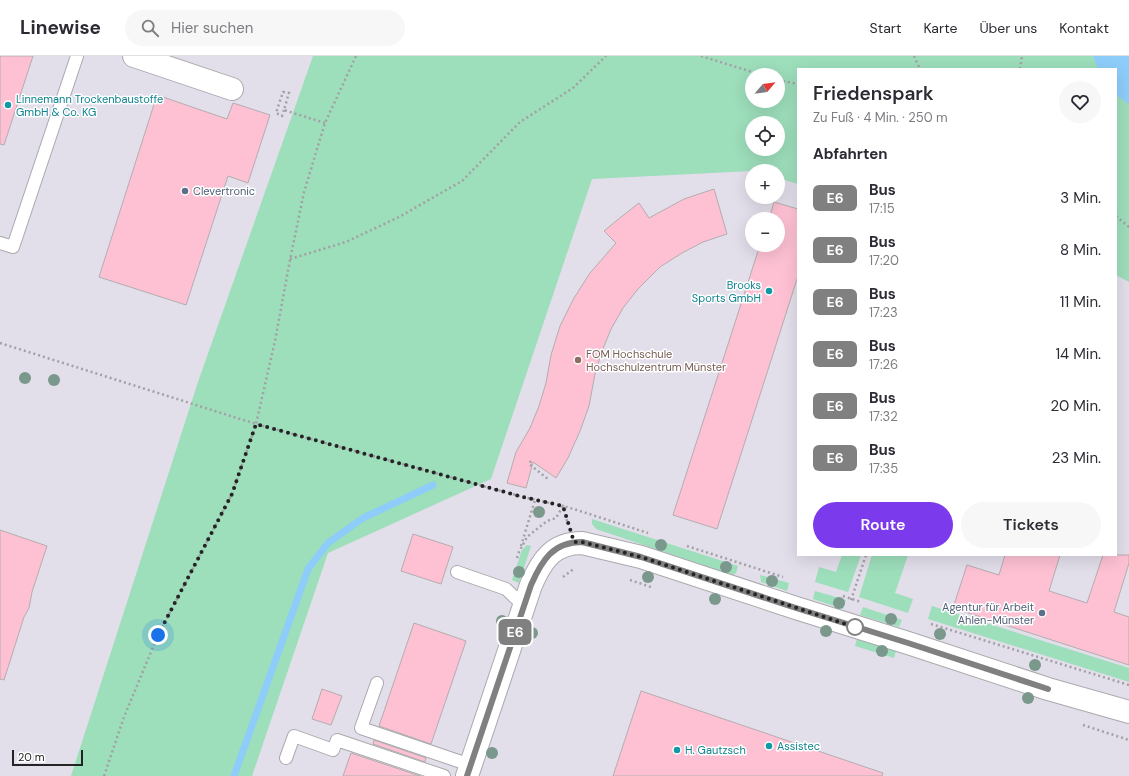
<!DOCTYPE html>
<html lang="de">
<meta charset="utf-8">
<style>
body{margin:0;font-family:"DM Sans",sans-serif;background:#f7f7f7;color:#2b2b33;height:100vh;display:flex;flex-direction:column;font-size:15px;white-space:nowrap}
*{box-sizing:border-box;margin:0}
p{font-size:13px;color:#7c7c81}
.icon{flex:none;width:22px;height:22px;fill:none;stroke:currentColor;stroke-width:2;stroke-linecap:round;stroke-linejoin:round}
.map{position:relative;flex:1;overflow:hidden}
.details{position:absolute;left:797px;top:12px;width:320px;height:488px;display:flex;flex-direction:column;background:#fff;border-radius:0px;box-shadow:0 4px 16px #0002}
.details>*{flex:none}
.badge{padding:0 8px;border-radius:6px;font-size:14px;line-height:26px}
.needle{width:26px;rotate:61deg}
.fabs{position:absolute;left:745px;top:12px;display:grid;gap:8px}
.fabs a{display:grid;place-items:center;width:40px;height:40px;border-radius:50%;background:#fff;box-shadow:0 4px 16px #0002;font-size:20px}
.scale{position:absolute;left:12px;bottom:10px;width:71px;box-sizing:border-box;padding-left:4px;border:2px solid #242325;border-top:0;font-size:11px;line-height:14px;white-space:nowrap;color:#242325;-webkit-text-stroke:3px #fff;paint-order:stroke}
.you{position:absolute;width:20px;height:20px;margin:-10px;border:3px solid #fff;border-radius:50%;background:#1a73e8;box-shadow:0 0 0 6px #1a73e833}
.map>.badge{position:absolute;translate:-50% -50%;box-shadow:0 0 0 2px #fff}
h2{padding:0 16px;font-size:15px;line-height:36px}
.round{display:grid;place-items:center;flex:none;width:42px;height:42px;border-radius:21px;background:#f7f7f7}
.summary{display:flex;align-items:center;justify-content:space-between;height:68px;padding:0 16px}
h1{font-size:19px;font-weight:600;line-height:30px}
.primary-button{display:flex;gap:8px;margin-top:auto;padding:8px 16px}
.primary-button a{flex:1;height:46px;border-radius:24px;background:#7c3aed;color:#fff;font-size:16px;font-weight:600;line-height:46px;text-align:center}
.primary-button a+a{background:#f7f7f7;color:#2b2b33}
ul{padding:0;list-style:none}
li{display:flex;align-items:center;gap:12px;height:52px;padding:0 16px}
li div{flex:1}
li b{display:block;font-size:15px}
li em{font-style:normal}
li .badge{min-width:44px;font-weight:700;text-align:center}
header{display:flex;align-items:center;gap:24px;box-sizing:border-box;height:56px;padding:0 20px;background:#fff;border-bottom:1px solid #e1e1e2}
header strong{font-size:19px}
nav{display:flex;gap:22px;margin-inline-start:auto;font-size:14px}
.search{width:280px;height:36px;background:#f7f7f7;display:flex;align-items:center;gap:10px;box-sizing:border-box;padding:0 14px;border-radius:22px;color:#7c7c81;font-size:15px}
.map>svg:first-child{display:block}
.built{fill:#e2deea;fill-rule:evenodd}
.green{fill:#9ddebb;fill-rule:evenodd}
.water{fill:#8ecdfa}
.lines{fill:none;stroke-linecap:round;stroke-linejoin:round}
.stream{stroke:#8ecdfa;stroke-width:7}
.building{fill:#fdc1d3;stroke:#b3adae}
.service-casing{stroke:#aba9ae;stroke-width:14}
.minor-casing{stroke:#aba9ae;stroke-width:24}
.path{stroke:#a2a0a5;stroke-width:2.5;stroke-dasharray:2 3;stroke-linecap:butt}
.service{stroke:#fff;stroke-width:12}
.minor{stroke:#fff;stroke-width:22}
.tree{fill:#7b988d}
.line-casing{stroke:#fff;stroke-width:9}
.line{stroke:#808080;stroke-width:6}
.walk{stroke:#242325;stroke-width:4;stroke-dasharray:0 7.2}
.culture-dot{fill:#0f9aa8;stroke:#fff;stroke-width:1.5}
.service-dot{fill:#5c6f8a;stroke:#fff;stroke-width:1.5}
.education-dot{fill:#8d6e63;stroke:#fff;stroke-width:1.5}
.stop-dot{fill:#fff;stroke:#808080;stroke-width:2}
.labels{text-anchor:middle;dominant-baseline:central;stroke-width:3;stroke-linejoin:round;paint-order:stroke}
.culture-label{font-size:11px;fill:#0d838f;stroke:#fff;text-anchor:start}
.service-label{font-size:11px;fill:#4e5e75;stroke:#fff;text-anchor:start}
.education-label{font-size:11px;fill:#785e54;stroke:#fff;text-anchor:start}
</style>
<header>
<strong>Linewise</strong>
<div class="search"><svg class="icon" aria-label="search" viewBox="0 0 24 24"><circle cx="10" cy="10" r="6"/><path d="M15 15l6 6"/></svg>Hier suchen</div>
<nav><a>Start</a><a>Karte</a><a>Über uns</a><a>Kontakt</a></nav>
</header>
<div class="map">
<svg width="1129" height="720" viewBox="0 0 1129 720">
<rect width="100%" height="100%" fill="#eceaf0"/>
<path class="built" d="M 0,0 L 1129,0 L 1129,720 L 0,720 ZM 798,13 L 1116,13 L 1116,499 L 798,499 ZM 752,19 L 778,19 L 778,45 L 752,45 ZM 752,67 L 778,67 L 778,93 L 752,93 ZM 752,115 L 778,115 L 778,141 L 752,141 ZM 752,163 L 778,163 L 778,189 L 752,189 Z"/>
<path class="green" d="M 313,0 L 1129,0 L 1129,226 L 1116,219 L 1116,13 L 798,13 L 798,128 L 778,122 L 778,115 L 752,115 L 592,123 L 491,423 L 328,497 L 252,720 L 71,720 L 198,326 ZM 752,19 L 778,19 L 778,45 L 752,45 ZM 752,67 L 778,67 L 778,93 L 752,93 Z
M 592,463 L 738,510 L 736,517 L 733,519 L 596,473 L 592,468 Z
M 527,489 L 531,490 L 519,527 L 512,524 L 522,494 Z
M 842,499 L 861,499 L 848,536 L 815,526 L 819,511 L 836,516 Z
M 872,499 L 908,499 L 895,537 L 913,543 L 908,557 L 859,541 Z
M 760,519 L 789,527 L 787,535 L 761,526 Z
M 815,535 L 846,544 L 843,553 L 813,543 Z
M 932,550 L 1129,612 L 1129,626 L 928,563 Z
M 863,551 L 902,564 L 899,571 L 860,559 Z
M 857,583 L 896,595 L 894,602 L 855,590 Z"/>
<path class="water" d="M 1093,0 L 1129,0 L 1129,48 L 1116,39 L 1116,13 L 1098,13 Z"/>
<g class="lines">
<path class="stream" d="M 234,720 L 308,513 L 328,487 L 363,462 L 433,429"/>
</g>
<path class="building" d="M 0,0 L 33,0 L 4,89 L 0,88 Z
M 157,39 L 227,63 L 233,47 L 270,59 L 248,127 L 228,120 L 186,249 L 99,221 Z
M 714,133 L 727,178 L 703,186 L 682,197 L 660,211 L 638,233 L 623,252 L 611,273 L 602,295 L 595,318 L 589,350 L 580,375 L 568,402 L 556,422 L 533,406 L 526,432 L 507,427 L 516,396 L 530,372 L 539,350 L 546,327 L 551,299 L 560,270 L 574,242 L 590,217 L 616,187 L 604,175 L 621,161 L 639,147 L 649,162 L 684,143 Z
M 774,146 L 798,153 L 798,220 L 717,473 L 673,459 L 760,189 L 778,189 L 778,163 L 769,163 Z
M 0,474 L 47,490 L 32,536 L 29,552 L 24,561 L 4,624 L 0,623 Z
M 413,478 L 453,491 L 441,528 L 401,515 Z
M 1005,499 L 1060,499 L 1049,535 L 1087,547 L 1103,499 L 1129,499 L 1129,507 L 1114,556 L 1129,561 L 1129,609 L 953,552 L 967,509 L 999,519 Z
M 414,567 L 466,585 L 431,688 L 379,670 Z
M 322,633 L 342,640 L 331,669 L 312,663 Z
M 641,635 L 883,717 L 882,720 L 613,720 Z
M 374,684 L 426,702 L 425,706 L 373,688 Z
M 351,697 L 420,720 L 343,720 Z"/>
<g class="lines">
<defs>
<path id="service" d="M 0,187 L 13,191 L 77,0
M 457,516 L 506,533 L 524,550
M 377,627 L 361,672 L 470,709
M 286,702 L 294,680 L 333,694 L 337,684 L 444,720"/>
<path id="minor" d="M 134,0 L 232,33
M 467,720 L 531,529 C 542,504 553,487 582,487 L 641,501 L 796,552 L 908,587 L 1048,633 L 1129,656"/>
</defs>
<use href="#service" class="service-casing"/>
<use href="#minor" class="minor-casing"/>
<path class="path" d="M 701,0 L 762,19
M 914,0 L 920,13
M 1020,13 L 1022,0
M 778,24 L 798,28
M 284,54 L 282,60 L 276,57 L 283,36 L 289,37 L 284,54 L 325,67
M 1116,160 L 1129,171
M 290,203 L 346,186 L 399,161 L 462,125 L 520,66 L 573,32 L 606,0
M 0,287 L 256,368 L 523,441 L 563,450 L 567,465
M 531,405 L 529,408 L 548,423
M 521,490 L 535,444
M 687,490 L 783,521
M 517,502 L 519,496 L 527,481 L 547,465 L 556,462 L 563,450 L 577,454 L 648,477
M 563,521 L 575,512
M 630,524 L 651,531
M 843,540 L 861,546
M 851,544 L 866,499
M 931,568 L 1129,629
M 1083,669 L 1129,684
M 104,720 L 124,661 L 158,579 L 232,438 L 256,368 L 275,285 L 290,204 L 304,136 L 325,67 L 356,0"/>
<use href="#service" class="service"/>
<use href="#minor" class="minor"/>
</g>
<g class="tree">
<circle cx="25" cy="322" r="6"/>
<circle cx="54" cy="324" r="6"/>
<circle cx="539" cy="456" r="6"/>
<circle cx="661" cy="489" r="6"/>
<circle cx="726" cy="511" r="6"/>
<circle cx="519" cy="516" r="6"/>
<circle cx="648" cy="521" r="6"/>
<circle cx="772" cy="525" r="6"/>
<circle cx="715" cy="543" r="6"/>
<circle cx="839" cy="547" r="6"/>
<circle cx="891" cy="563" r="6"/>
<circle cx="502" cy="565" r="6"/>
<circle cx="826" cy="575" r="6"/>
<circle cx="532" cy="577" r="6"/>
<circle cx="940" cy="578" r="6"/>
<circle cx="882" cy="595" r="6"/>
<circle cx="1035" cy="609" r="6"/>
<circle cx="1028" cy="642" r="6"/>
<circle cx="492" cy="697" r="6"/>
</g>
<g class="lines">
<defs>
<path id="line" d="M 467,720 L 531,529 C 542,504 553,486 582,486 L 641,501 L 796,552 L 908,587 L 1048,633"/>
</defs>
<use href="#line" class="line-casing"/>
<use href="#line" class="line"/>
<path class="walk" d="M 158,579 L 232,438 L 256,368 L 523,441 L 563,450 L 574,486 L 582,486 L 641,501 L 858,572 L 855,571"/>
</g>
<g class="culture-dot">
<circle cx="8" cy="49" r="4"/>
<circle cx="769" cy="235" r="4"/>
<circle cx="769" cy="690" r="4"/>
<circle cx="677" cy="694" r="4"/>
</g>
<g class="service-dot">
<circle cx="185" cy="135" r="4"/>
<circle cx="1042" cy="557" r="4"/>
</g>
<circle class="education-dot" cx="578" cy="304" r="4"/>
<circle class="stop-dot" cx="855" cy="571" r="8"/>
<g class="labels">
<g class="culture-label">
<text x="16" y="43">Linnemann Trockenbaustoffe<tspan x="16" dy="13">GmbH &amp; Co. KG</tspan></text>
<text x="761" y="229" text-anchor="end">Brooks<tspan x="761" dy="13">Sports GmbH</tspan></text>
<text x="777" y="690">Assistec</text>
<text x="685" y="694">H. Gautzsch</text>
</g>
<g class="service-label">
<text x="193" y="135">Clevertronic</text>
<text x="1034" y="551" text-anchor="end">Agentur für Arbeit<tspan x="1034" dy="13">Ahlen-Münster</tspan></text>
</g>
<g class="education-label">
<text x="586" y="298">FOM Hochschule<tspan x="586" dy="13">Hochschulzentrum Münster</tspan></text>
</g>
</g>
</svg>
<div class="fabs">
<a><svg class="needle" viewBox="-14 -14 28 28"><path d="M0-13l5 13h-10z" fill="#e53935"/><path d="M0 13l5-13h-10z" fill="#7c7c81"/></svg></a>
<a><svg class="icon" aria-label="locate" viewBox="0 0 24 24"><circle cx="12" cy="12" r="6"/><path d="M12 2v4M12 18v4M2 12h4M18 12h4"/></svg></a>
<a>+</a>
<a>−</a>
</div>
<div class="scale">20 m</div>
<div class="you" style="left:158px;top:579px"></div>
<b class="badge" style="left:515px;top:576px;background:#808080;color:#fff">E6</b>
<section class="details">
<div class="summary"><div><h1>Friedenspark</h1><p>Zu Fuß · 4 Min. · 250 m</p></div><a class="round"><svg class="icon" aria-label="heart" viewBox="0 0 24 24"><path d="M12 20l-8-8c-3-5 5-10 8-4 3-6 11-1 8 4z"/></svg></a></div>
<h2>Abfahrten</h2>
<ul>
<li><span class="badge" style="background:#808080;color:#fff">E6</span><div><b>Bus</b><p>17:15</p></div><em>3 Min.</em></li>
<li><span class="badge" style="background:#808080;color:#fff">E6</span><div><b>Bus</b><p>17:20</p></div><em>8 Min.</em></li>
<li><span class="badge" style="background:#808080;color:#fff">E6</span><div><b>Bus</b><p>17:23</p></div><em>11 Min.</em></li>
<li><span class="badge" style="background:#808080;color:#fff">E6</span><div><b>Bus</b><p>17:26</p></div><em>14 Min.</em></li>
<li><span class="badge" style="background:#808080;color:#fff">E6</span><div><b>Bus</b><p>17:32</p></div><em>20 Min.</em></li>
<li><span class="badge" style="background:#808080;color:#fff">E6</span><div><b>Bus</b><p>17:35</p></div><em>23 Min.</em></li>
</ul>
<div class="primary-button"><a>Route</a><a>Tickets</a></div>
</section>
</div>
